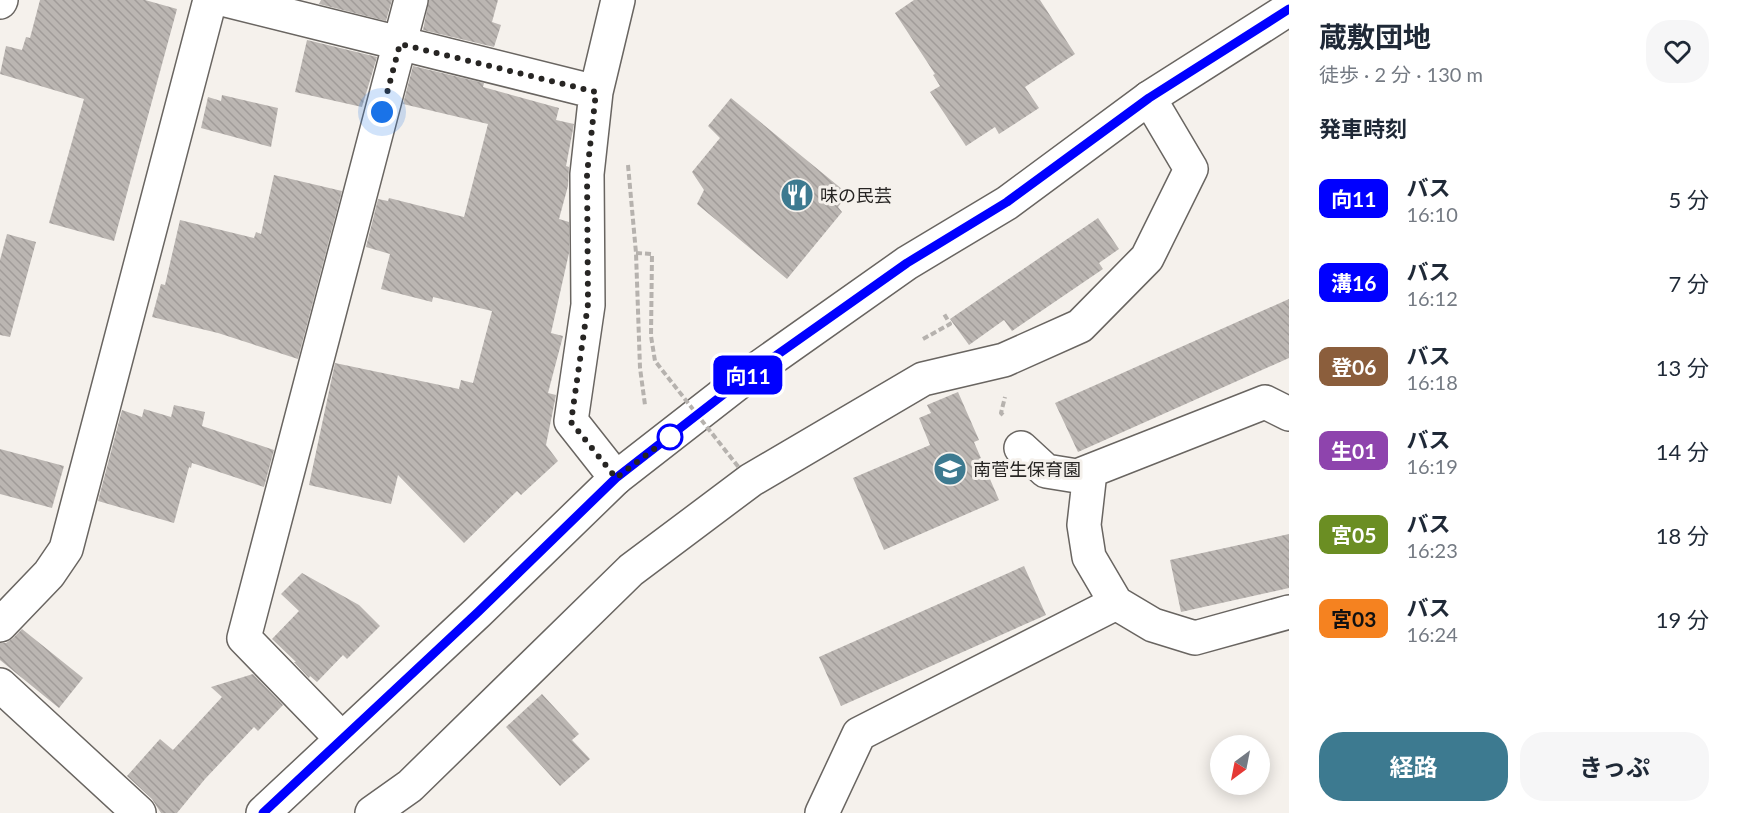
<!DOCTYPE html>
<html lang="ja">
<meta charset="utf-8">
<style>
body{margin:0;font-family:Lato,"Noto Sans JP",sans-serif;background:#f6f6f7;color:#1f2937;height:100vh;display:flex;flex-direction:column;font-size:22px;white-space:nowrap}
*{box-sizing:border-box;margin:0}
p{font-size:20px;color:#747a83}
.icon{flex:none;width:33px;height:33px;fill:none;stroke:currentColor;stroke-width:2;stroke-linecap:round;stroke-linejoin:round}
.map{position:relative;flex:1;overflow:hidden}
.sheet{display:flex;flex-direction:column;background:#fff;width:450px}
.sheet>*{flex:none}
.badge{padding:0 12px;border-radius:9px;font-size:21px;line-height:39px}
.needle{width:39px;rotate:212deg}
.tools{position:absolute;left:1210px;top:735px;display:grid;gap:12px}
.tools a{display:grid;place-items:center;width:60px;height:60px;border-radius:50%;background:#fff;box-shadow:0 3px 15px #0003;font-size:30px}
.you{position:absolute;width:30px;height:30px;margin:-15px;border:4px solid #fff;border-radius:50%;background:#1a73e8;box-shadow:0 0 0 9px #1a73e833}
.map>.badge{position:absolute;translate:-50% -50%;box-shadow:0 0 0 3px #fff}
h2{padding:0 30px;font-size:22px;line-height:54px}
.round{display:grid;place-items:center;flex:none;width:63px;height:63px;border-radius:24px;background:#f6f6f7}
.headline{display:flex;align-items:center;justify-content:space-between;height:102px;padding:0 30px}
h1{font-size:28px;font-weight:700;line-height:45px}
.primary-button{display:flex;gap:12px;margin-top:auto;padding:12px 30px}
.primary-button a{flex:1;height:69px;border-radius:24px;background:#3d7a90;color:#fff;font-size:24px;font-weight:700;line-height:69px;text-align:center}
.primary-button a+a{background:#f6f6f7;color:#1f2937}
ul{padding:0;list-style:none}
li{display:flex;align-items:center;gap:18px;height:84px;padding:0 30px}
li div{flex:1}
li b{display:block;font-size:22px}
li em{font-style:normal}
li .badge{min-width:66px;font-weight:700;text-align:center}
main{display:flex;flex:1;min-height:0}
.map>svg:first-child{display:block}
.building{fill:url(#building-back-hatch)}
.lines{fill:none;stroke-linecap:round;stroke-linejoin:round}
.minor-casing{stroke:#696561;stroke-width:36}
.major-casing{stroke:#696561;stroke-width:36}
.path{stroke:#b6b2ae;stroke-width:4;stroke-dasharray:6 3;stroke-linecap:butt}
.minor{stroke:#fff;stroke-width:33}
.major{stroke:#fff;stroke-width:33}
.path-bridge{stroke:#b6b2ae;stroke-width:4;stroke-dasharray:6 3;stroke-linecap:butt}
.line-casing{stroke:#fff;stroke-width:14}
.line{stroke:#00f;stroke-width:9}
.walk{stroke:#272523;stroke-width:6;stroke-dasharray:0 10.8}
.stop-dot{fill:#fff;stroke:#00f;stroke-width:3}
.labels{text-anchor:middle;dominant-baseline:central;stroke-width:6;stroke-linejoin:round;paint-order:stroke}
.poi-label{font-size:18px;fill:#272523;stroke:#f5f1ec;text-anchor:start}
</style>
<main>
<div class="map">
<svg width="1289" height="813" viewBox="0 0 1289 813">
<defs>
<pattern id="building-back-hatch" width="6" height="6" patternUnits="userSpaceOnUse" patternTransform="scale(1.5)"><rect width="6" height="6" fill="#bbb6b2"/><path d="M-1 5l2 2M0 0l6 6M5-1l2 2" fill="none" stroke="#a19c99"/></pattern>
</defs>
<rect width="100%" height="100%" fill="#f5f1ec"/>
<path class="building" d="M 40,0 L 145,0 L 177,9 L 114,241 L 49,223 L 84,99 L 0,74 L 6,46 L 22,50 L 26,37 L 30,38 Z
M 321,0 L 392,0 L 386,21 L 319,4 Z
M 429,0 L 498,0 L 492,22 L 501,25 L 494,47 L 423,30 Z
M 914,0 L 1040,0 L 1075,54 L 1025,87 L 1039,108 L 999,134 L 995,127 L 966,146 L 930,92 L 940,86 L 933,75 L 935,74 L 895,13 Z
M 307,40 L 377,57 L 362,107 L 295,92 Z
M 413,66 L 484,83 L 483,87 L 559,108 L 556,120 L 574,124 L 566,166 L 569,167 L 568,186 L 559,219 L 569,222 L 569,253 L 551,333 L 563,336 L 548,393 L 556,395 L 546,445 L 558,461 L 521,495 L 517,491 L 464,543 L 398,475 L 391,504 L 309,485 L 335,363 L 459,389 L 461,380 L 473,383 L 492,311 L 433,297 L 432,302 L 381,289 L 390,254 L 366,247 L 378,199 L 388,201 L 389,198 L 464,217 L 488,124 L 403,104 Z
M 222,95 L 278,108 L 271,147 L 201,128 L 208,97 L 221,101 Z
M 731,98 L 848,194 L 838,207 L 842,212 L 787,279 L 697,204 L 704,190 L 692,172 L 720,138 L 708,126 Z
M 274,175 L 342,191 L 298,359 L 218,333 L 152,317 L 161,284 L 165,285 L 180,220 L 254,238 L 256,232 L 261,234 Z
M 1098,218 L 1119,249 L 1099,263 L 1103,269 L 1012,331 L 1004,320 L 969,345 L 950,319 Z
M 7,234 L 36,242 L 10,337 L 0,335 L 0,260 Z
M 1289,299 L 1289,358 L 1078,452 L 1055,403 Z
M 958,392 L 979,440 L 974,442 L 999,500 L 884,550 L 853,478 L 930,445 L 919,418 L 931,413 L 927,405 Z
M 174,405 L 205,412 L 202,426 L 274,450 L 264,487 L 192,463 L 191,468 L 189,467 L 174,523 L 98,501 L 122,410 L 142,417 L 144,409 L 171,417 Z
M 0,449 L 64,466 L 52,508 L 0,494 Z
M 1289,534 L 1289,588 L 1181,612 L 1170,560 Z
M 1024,566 L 1046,615 L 841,706 L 819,657 Z
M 302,573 L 359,605 L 380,626 L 347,659 L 343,655 L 317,682 L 310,676 L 309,678 L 294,662 L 296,662 L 272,639 L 299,611 L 281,594 Z
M 22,629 L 83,678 L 59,708 L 0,660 L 0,643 L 6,643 L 13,638 Z
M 253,674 L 283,705 L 258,731 L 254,727 L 205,779 L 177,813 L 161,813 L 152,799 L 127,776 L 160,739 L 173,750 L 222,697 L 211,687 Z
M 542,694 L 579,734 L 572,740 L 590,759 L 560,786 L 506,727 Z"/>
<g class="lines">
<defs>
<path id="minor" d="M 226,0 L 596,92
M 0,2 L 1,0
M 1021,448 L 1046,471 L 1077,476 L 1265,402 L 1289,414
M 1090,472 L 1084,525 L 1089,557 L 1116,603 L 1153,625 L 1195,638 L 1289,612
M 616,478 L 571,421 L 588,305 L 587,174 L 596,92 L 618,0
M 0,625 L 49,574 L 66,549 L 210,0
M 0,685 L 139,813
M 342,739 L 244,638 L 411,0
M 372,813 L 410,786 L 631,570 L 751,480 L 923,379 L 1004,360 L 1080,326 L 1147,258 L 1191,169 L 1149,98
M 822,813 L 859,734 L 1116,603"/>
<path id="major" d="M 263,813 L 478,612 L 616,478 L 747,376 L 907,263 L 1007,203 L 1149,98 L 1289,9"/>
</defs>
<use href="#minor" class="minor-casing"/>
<use href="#major" class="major-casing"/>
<path class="path" d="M 628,165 L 636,253 L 640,368 L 645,405
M 923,339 L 950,324 L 943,312
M 1003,415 L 1001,413 L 1005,397"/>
<use href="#minor" class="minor"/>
<use href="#major" class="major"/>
<path class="path-bridge" d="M 636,253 L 652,254 L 651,336 L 655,361 L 740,469"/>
</g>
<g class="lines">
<defs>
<path id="line" d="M 263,813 L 478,612 L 616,478 L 747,376 L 907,263 L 1007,202 L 1149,98 L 1289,9"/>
</defs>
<use href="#line" class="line-casing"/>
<use href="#line" class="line"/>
<path class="walk" d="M 382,112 L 400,44 L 596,92 L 587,174 L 588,304 L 571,422 L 616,478 L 670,437"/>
</g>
<defs>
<symbol id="restaurant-disc" viewBox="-11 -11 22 22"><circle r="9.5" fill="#3d7a90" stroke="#f5f1ec"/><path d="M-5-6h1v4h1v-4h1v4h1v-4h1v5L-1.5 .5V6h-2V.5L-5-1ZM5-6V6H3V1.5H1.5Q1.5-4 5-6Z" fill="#fff"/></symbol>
<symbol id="school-disc" viewBox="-11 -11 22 22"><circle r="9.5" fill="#3d7a90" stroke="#f5f1ec"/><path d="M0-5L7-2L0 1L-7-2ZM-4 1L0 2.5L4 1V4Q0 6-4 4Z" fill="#fff"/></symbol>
</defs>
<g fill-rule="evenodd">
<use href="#restaurant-disc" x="778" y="176" width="38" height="38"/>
<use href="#school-disc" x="931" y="450" width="38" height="38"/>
</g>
<circle class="stop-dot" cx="670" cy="437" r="12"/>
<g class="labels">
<g class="poi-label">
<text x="820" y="195">味の民芸</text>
<text x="973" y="469">南菅生保育園</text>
</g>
</g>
</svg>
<div class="tools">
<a><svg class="needle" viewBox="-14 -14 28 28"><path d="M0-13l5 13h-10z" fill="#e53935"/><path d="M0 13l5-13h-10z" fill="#747a83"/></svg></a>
</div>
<div class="you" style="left:382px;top:112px"></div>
<b class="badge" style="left:748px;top:375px;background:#00f;color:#fff">向11</b>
</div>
<section class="sheet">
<div class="headline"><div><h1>蔵敷団地</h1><p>徒歩 · 2 分 · 130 m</p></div><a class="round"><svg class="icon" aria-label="heart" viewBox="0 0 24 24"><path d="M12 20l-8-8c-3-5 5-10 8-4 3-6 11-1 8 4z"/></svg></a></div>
<h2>発車時刻</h2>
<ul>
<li><span class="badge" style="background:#00f;color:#fff">向11</span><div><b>バス</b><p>16:10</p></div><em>5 分</em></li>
<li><span class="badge" style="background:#00f;color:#fff">溝16</span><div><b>バス</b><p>16:12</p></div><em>7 分</em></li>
<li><span class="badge" style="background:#8b5e3c;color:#fff">登06</span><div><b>バス</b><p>16:18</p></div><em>13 分</em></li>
<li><span class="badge" style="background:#8e44ad;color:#fff">生01</span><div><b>バス</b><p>16:19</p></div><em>14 分</em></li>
<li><span class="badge" style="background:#6b8e23;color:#fff">宮05</span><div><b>バス</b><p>16:23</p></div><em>18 分</em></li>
<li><span class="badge" style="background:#f58220;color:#111">宮03</span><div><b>バス</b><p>16:24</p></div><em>19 分</em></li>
</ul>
<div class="primary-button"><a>経路</a><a>きっぷ</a></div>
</section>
</main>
